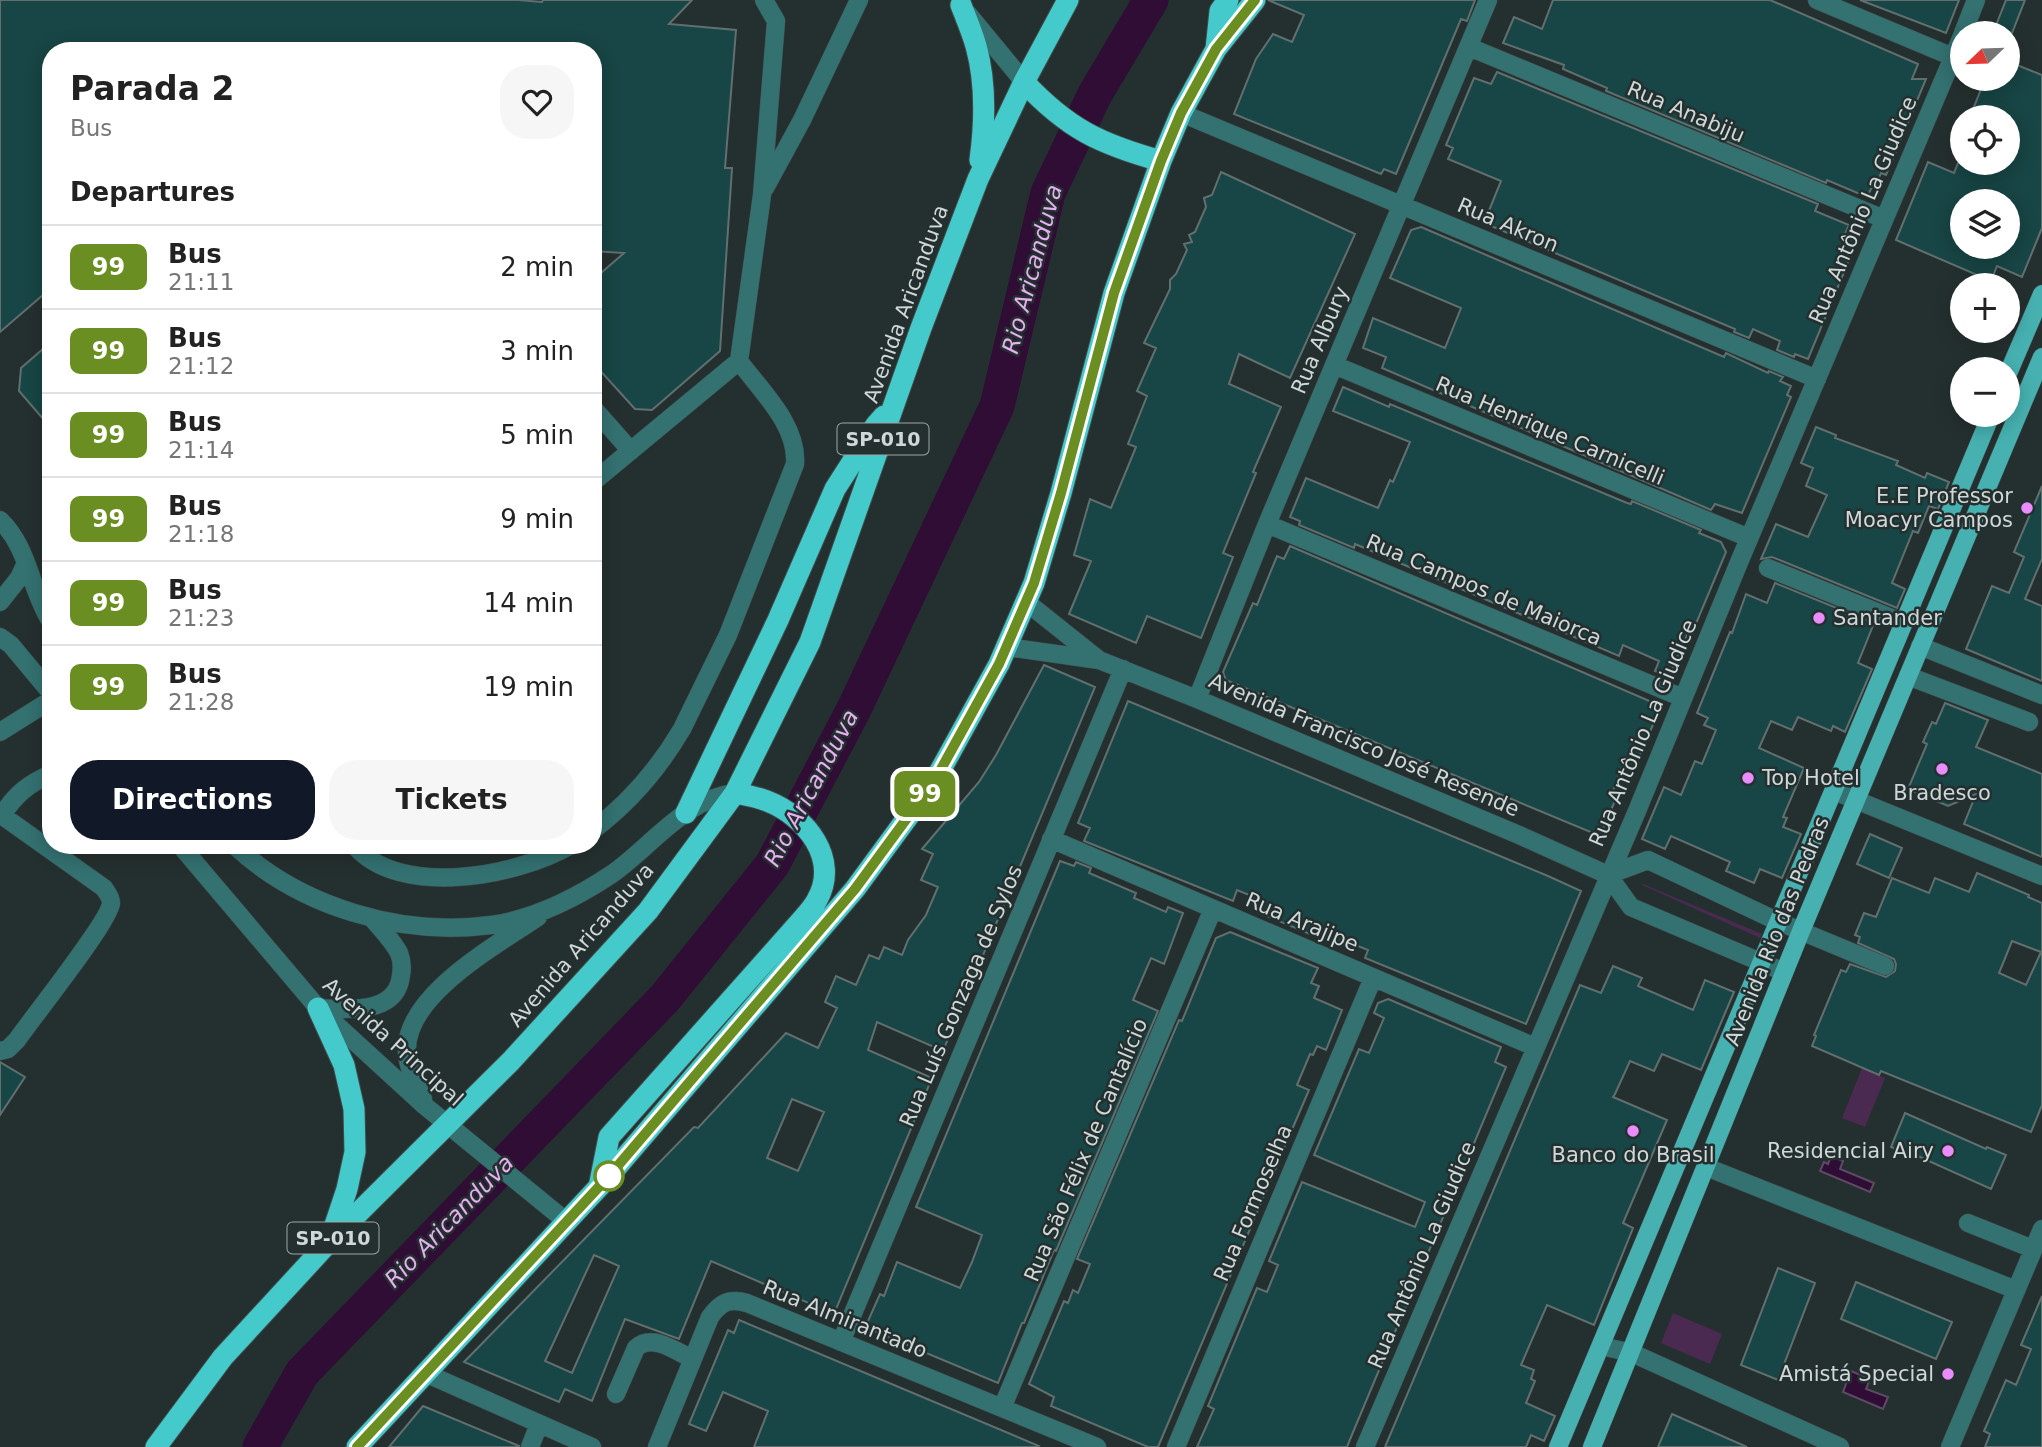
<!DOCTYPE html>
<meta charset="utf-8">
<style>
body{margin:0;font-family:"DejaVu Sans",sans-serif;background:#f6f6f6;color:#222;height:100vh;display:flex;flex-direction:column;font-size:26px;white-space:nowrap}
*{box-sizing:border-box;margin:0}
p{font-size:23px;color:#767676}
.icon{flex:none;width:38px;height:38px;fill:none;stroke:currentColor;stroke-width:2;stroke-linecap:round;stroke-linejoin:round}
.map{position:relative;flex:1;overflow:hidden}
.panel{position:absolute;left:42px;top:42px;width:560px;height:812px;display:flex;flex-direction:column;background:#fff;border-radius:28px;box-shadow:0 4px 18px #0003}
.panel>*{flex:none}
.badge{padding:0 14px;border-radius:10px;font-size:24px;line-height:46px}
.needle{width:46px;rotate:247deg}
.tools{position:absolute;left:1950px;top:21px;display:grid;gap:14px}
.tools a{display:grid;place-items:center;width:70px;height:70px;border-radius:50%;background:#fff;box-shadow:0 4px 18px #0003;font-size:35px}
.map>.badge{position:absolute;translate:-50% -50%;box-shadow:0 0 0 4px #fff}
h2{padding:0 28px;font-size:26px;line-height:63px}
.round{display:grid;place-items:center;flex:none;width:74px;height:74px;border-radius:28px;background:#f6f6f6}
.summary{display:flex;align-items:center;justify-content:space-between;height:119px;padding:0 28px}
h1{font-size:33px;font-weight:800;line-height:52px}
.cta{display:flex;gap:14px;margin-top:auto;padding:14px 28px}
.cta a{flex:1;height:80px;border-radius:28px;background:#111827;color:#fff;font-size:28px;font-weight:800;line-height:80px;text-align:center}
.cta a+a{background:#f6f6f6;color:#222}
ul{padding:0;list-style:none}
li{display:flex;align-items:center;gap:21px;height:84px;padding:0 28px;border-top:2px solid #e0e0e0}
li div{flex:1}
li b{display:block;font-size:26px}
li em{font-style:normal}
li .badge{min-width:77px;font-weight:700;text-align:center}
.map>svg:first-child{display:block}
.green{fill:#4b2a52}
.water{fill:#2f0d35;stroke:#5f4a66;stroke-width:2}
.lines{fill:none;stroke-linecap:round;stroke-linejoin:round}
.river{stroke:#2f0d35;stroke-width:35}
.building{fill:#184545;stroke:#626f6f;stroke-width:2;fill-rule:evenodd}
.minor-casing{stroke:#404b4a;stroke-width:19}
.major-casing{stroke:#404b4a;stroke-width:19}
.highway-casing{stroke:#404b4a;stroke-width:23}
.minor{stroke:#347171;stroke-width:18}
.major{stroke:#47b1b1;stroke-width:18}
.highway{stroke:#45cacb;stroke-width:21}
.line-casing{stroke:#fff;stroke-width:16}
.line{stroke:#6b8e23;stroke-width:10}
.poi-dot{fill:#ea8dfc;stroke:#24302f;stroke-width:2.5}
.stop-dot{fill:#fff;stroke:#6b8e23;stroke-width:3.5}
.labels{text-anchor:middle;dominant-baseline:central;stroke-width:5;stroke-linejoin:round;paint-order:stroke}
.shield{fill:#24302f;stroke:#9ca6a5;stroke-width:2}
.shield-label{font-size:19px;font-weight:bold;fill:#d0d8d7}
.street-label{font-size:21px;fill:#d0d8d7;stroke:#24302f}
.poi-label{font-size:21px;fill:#d0d8d7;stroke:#24302f;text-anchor:end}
.water-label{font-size:23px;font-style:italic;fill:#e7aef2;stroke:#24302f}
</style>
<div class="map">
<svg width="2042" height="1447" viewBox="0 0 2042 1447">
<rect width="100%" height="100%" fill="#24302f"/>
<path class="green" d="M 1643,884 L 1762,934 L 1760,938 L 1642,885 Z
M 1862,1068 L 1885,1078 L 1865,1127 L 1842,1118 Z
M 1673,1313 L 1722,1334 L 1710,1364 L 1661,1343 Z"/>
<path class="water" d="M 1831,1156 L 1843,1161 L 1840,1169 L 1874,1183 L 1870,1192 L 1820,1171 L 1824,1162 L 1828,1164 Z
M 1851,1371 L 1870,1379 L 1866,1389 L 1888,1397 L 1883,1409 L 1843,1392 Z"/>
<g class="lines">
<path class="river" d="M 260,1447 L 302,1373 L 664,999 L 772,865 L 854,709 L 997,406 L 1048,193 L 1095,94 L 1151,0"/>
</g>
<path class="building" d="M 0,0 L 518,0 L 542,2 L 543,0 L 692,0 L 669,24 L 736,30 L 725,168 L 732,168 L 720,351 L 652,410 L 635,409 L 595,365 L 599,303 L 593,308 L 593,280 L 624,253 L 593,251 L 593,51 L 51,51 L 51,288 L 0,332 Z
M 1268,0 L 1475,0 L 1467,21 L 1461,19 L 1396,174 L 1384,169 L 1381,174 L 1234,114 L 1256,59 L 1273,34 L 1292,42 L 1304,15 Z
M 1553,0 L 1770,0 L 1918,64 L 1912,79 L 1926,79 L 1886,175 L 1881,173 L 1875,188 L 1872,187 L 1867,197 L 1827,180 L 1826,183 L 1606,91 L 1607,88 L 1563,69 L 1564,65 L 1503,43 L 1514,17 L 1542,29 Z
M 1860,0 L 1959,0 L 1946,33 Z
M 2006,0 L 2025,0 L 2012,33 L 1993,33 Z
M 2007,61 L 2042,75 L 2042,228 L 2022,277 L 1997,266 L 1991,281 L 1896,240 L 1928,162 L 1954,173 L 1958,163 L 2007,163 L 2007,117 L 1970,117 L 1985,79 L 2007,79 ZM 1962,201 L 2007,201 L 2007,247 L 1962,247 Z
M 1497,72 L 1818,204 L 1815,211 L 1849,225 L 1844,236 L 1857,241 L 1808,359 L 1795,354 L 1794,357 L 1777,350 L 1780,341 L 1753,329 L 1749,338 L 1734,332 L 1735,329 L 1484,223 L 1501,181 L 1448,159 L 1453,148 L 1446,145 L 1474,78 L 1491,84 Z
M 1221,172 L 1355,234 L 1290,378 L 1239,354 L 1229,384 L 1281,407 L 1253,472 L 1256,473 L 1223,553 L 1233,557 L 1201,638 L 1147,616 L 1136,643 L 1069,614 L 1091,561 L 1074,555 L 1090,499 L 1111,508 L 1136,447 L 1128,444 L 1147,396 L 1137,391 L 1156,348 L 1144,343 L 1170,289 L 1170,280 L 1176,274 L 1187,250 L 1184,244 L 1192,242 L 1189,235 L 1195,232 L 1206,207 L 1204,198 L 1212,195 Z
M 1421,227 L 1724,357 L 1726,353 L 1768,373 L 1769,371 L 1783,377 L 1780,381 L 1791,386 L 1787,395 L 1791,397 L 1742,513 L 1715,504 L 1711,510 L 1382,368 L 1386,357 L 1363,348 L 1373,318 L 1445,348 L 1461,308 L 1390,278 L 1411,230 Z
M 51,342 L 51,428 L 19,391 L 21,368 Z
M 1343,387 L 1389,407 L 1390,404 L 1627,503 L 1631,504 L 1632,501 L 1701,530 L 1699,533 L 1721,542 L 1726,552 L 1695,626 L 1692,624 L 1669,677 L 1655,671 L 1659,661 L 1623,645 L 1619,656 L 1355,544 L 1354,548 L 1299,525 L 1300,521 L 1290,517 L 1306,478 L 1378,508 L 1390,480 L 1393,482 L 1410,442 L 1333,411 Z
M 1816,427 L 1836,435 L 1835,438 L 1898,461 L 1896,465 L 1925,478 L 1927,473 L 1949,482 L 1938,509 L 1929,506 L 1918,533 L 1913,531 L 1892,583 L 1905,589 L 1897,608 L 1772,557 L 1761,559 L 1776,524 L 1808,537 L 1827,495 L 1806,486 L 1813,468 L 1801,463 Z
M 2042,486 L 2042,559 L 2025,599 L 2042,606 L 2042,681 L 1966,649 L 1992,586 L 2009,593 L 2024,557 L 2014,552 Z
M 1290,546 L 1661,706 L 1633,771 L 1622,767 L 1612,794 L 1617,796 L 1600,836 L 1226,680 L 1223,672 L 1253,603 L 1257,605 L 1277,556 L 1284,559 Z
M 1775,583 L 1874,623 L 1858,663 L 1872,669 L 1845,732 L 1833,726 L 1831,731 L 1798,717 L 1792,730 L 1771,721 L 1759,748 L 1804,768 L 1783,817 L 1787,818 L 1783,827 L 1801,834 L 1782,878 L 1760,869 L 1754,883 L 1726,871 L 1730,862 L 1671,836 L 1665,849 L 1642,839 L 1664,787 L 1681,795 L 1695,761 L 1702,764 L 1716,730 L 1704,725 L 1708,718 L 1697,713 L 1730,632 L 1732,633 L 1746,594 L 1767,603 Z
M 1044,665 L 1095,687 L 943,1051 L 877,1022 L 868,1050 L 932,1078 L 834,1314 L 711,1261 L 679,1339 L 625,1319 L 592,1401 L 565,1389 L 559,1402 L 464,1362 L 694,1127 L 698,1128 L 786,1033 L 818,1048 L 837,1008 L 825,1002 L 836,976 L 856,985 L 869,955 L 879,959 L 884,947 L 902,955 L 908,940 L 926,915 L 938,887 L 921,880 L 933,854 L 922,849 L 979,782 L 996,755 ZM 792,1099 L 824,1112 L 798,1171 L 767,1158 ZM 594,1255 L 619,1266 L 572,1373 L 545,1361 Z
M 1128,701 L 1548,876 L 1581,891 L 1526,1024 L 1365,958 L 1368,950 L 1341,939 L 1338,946 L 1260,913 L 1264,901 L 1237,890 L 1233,901 L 1084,841 L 1090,828 L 1078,823 Z
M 1945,703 L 1988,720 L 1976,747 L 2042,774 L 2042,857 L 1964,824 L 1976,794 L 1948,806 L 1908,789 L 1927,744 L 1923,742 L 1932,722 L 1936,724 Z
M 1870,834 L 1902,848 L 1889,878 L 1857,864 Z
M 1060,861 L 1074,866 L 1076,862 L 1091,868 L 1089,873 L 1136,893 L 1134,898 L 1166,912 L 1168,907 L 1183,913 L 1164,964 L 1151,958 L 1133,1000 L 1158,1011 L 1056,1251 L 1054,1250 L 1024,1323 L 1022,1323 L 998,1383 L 871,1330 L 868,1321 L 880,1294 L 884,1296 L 897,1262 L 960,1288 L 972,1262 L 982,1235 L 916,1207 Z
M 1977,873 L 2029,895 L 2028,897 L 2042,903 L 2042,1105 L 2031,1132 L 1881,1071 L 1879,1075 L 1812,1046 L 1816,1036 L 1814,1035 L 1841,970 L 1846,972 L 1850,964 L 1886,977 L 1895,971 L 1896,964 L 1894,959 L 1858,943 L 1860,937 L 1855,935 L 1864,913 L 1876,917 L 1892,878 L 1929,893 L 1935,878 L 1969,892 ZM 2012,941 L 2041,952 L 2026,985 L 1999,973 Z
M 1230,932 L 1318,968 L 1311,983 L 1319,986 L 1314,998 L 1342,1010 L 1326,1050 L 1317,1046 L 1313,1055 L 1310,1054 L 1297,1085 L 1309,1090 L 1291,1132 L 1158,1447 L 1148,1447 L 1051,1406 L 1054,1397 L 1029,1384 L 1064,1301 L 1068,1303 L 1073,1290 L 1078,1293 L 1090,1264 L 1077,1259 L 1179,1020 L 1182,1021 L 1216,938 Z
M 1613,966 L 1642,978 L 1638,986 L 1693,1010 L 1705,980 L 1734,992 L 1701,1070 L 1662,1054 L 1654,1071 L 1630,1061 L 1615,1094 L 1613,1097 L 1667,1120 L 1623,1223 L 1633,1228 L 1594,1325 L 1547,1305 L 1521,1365 L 1534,1370 L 1531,1379 L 1535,1381 L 1526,1403 L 1555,1416 L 1544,1441 L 1531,1435 L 1526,1447 L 1385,1447 L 1580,985 L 1601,993 Z
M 1388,999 L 1501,1047 L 1495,1062 L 1506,1067 L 1351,1437 L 1347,1447 L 1197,1447 L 1214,1409 L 1208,1406 L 1257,1288 L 1267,1292 L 1278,1265 L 1269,1261 L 1302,1182 L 1415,1227 L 1425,1202 L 1314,1155 L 1359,1049 L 1369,1053 L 1384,1018 L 1374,1013 L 1378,1003 Z
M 0,1062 L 25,1077 L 0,1115 Z
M 1905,1113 L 1986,1149 L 1987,1147 L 2006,1155 L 1991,1189 L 1911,1153 L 1909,1155 L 1891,1147 Z
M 1778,1268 L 1815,1283 L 1778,1380 L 1741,1365 Z
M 1856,1282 L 1952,1322 L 1936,1359 L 1841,1319 Z
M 2042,1296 L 2042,1447 L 1985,1447 L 1990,1434 L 1984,1431 L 2006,1380 L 2016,1385 L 2031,1349 L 2021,1345 Z
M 739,1320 L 1039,1446 L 1038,1447 L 754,1447 L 768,1411 L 723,1392 L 706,1431 L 689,1424 L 728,1330 L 734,1333 Z
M 423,1406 L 519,1446 L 519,1447 L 389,1447 Z
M 1672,1414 L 1747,1447 L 1658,1447 Z"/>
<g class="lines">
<defs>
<path id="minor" d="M 1817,0 L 1953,57
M 968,14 L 1024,82
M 1963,33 L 1976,0
M 1469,47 L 1884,219
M 1181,113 L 1817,379
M 765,188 L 802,120 L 859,0
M 1334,365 L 1749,538
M 593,408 L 631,451
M 593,482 L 739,361 L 762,195 L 776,21 L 764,0
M 0,520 C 29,548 30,589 51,622
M 1267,524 L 1683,698
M 1768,568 L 1904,623
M 1025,601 L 1099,660
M 0,602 L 19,578 L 26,563
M 0,637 L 11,645 L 51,693
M 1920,646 L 2042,695
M 1007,647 L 1099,660 L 1197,699 L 1519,835 L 1608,875 L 1631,907 L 1784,972
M 1908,676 L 2029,722
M 1197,699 L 1267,524 L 1488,0
M 0,732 L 51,700
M 1834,791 L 2042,876
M 0,814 L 104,888 C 107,893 111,897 111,903 C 110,921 32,1018 17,1040 L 8,1049 L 0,1051
M 2,815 C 16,794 28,784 51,774
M 593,830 C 629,803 659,768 682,729 L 728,635 L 795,464 C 798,425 761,391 739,361
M 1051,839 L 1535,1047
M 180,845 L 318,1008 L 425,1106 L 567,1222
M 234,845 C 300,907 401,937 491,925 C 534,919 576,898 612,874 C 652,846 684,799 735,793
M 354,845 C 399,899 518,876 571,845
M 1608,875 L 1648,860 L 1779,922 L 1885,966
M 318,1008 C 344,1009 392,1015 400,981 C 402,971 403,963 399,953 C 393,941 381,929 372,918
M 423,1099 C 417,1085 408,1069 407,1053 C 403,996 497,945 538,917
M 1706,1167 L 2016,1290
M 1968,1223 L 2033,1249
M 841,1342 L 1123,669
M 1601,1346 L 1632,1353 L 1840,1447
M 425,1373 L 592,1447
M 616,1394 L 636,1348 C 652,1333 676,1351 692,1359
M 1002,1408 L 1213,909
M 530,1447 L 539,1424
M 657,1447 L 710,1317 C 721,1302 729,1298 747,1303 L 1097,1447
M 1176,1447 L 1373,978
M 1365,1447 L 1637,811 L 1740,560 L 1962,36
M 1950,1447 L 2042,1229"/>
<path id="major" d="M 2007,376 L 2042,294
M 1558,1447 L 1991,415
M 1592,1447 L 1801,931 L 2042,357"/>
<path id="highway" d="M 961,5 C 966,18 972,32 976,46 C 986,82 985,123 980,160
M 1216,49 L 1220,11 L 1228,0
M 1024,82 C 1068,129 1100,144 1161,161
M 686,813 L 778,620 L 835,489 L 876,425 L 884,416
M 318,1008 L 344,1065 L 354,1109 L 355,1152 L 347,1189 L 331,1237
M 599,1187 L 609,1137 L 800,922 C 806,915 813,908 817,900 C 840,859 806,816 767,801 C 757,797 746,795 735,793
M 156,1447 L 223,1357 L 329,1242 L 511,1061 L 648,911 L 735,793 L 810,642 L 921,328 L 978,179 L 1024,82 L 1068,0
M 357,1447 L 609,1176 L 855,889 L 935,780 L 999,664 L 1034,583 L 1061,493 L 1114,293 L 1161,161 L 1181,113 L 1216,49 L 1255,0"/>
</defs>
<use href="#minor" class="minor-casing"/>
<use href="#major" class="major-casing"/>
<use href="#highway" class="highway-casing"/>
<use href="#minor" class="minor"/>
<use href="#major" class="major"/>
<use href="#highway" class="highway"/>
</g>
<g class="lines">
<defs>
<path id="line" d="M 357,1447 L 609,1176 L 855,889 L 935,780 L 999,664 L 1034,583 L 1061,493 L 1114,293 L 1161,161 L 1181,113 L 1216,49 L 1255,0"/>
</defs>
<use href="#line" class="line-casing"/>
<use href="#line" class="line"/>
</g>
<g class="poi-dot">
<circle cx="2027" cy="508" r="7"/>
<circle cx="1819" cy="618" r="7"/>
<circle cx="1942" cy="769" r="7"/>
<circle cx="1748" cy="778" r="7"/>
<circle cx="1633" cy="1131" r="7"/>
<circle cx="1948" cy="1151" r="7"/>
<circle cx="1948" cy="1374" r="7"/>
</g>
<circle class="stop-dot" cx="609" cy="1176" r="14"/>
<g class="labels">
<g class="shield">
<rect x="837.5" y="423.5" width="91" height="31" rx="5"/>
<rect x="287.5" y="1222.5" width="91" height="31" rx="5"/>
</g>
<g class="shield-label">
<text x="883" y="439">SP-010</text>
<text x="333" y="1238">SP-010</text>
</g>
<g class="street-label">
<text transform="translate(1686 112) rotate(23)">Rua Anabiju</text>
<text transform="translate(1863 210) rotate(-67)">Rua Antônio La Giudice</text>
<text transform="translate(1508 225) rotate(23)">Rua Akron</text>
<text transform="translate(906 304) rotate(-70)">Avenida Aricanduva</text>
<text transform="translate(1320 340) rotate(-67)">Rua Albury</text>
<text transform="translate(1550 431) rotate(23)">Rua Henrique Carnicelli</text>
<text transform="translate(1484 590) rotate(23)">Rua Campos de Maiorca</text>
<text transform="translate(1643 733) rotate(-67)">Rua Antônio La Giudice</text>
<text transform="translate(1364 745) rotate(23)">Avenida Francisco José Resende</text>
<text transform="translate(1302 922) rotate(23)">Rua Arajipe</text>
<text transform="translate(1777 931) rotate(-68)">Avenida Rio das Pedras</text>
<text transform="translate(581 945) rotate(-49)">Avenida Aricanduva</text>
<text transform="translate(961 996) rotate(-67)">Rua Luís Gonzaga de Sylos</text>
<text transform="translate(393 1042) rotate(42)">Avenida Principal</text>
<text transform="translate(1086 1150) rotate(-67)">Rua São Félix de Cantalício</text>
<text transform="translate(1253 1203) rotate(-67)">Rua Formoselha</text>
<text transform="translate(1422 1255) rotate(-67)">Rua Antônio La Giudice</text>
<text transform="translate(845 1319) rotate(22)">Rua Almirantado</text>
</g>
<g class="poi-label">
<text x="2013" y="496">E.E Professor<tspan x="2013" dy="24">Moacyr Campos</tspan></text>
<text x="1833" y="618" text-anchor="start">Santander</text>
<text x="1762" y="778" text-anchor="start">Top Hotel</text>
<text x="1942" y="793" text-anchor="middle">Bradesco</text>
<text x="1934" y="1151">Residencial Airy</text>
<text x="1633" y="1155" text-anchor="middle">Banco do Brasil</text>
<text x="1934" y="1374">Amistá Special</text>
</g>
<g class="water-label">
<text transform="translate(1032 269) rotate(-75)">Rio Aricanduva</text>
<text transform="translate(811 788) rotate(-62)">Rio Aricanduva</text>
<text transform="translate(449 1221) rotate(-46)">Rio Aricanduva</text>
</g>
</g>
</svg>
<div class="tools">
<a><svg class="needle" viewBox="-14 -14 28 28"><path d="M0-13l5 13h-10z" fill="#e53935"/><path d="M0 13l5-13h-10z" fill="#767676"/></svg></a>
<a><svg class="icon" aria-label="locate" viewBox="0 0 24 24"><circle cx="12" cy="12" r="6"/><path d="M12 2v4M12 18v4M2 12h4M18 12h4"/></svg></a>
<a><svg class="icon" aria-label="layers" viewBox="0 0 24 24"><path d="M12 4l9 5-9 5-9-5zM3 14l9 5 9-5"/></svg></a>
<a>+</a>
<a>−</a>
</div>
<b class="badge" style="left:925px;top:794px;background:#6b8e23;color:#fff">99</b>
<section class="panel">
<div class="summary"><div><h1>Parada 2</h1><p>Bus</p></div><a class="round"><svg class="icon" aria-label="heart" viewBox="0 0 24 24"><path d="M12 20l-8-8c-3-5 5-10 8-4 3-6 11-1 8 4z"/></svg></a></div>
<h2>Departures</h2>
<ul>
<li><span class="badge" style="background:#6b8e23;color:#fff">99</span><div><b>Bus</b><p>21:11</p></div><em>2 min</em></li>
<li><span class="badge" style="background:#6b8e23;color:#fff">99</span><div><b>Bus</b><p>21:12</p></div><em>3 min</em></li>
<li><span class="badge" style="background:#6b8e23;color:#fff">99</span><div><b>Bus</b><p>21:14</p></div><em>5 min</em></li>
<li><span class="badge" style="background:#6b8e23;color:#fff">99</span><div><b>Bus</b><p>21:18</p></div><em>9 min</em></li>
<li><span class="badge" style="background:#6b8e23;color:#fff">99</span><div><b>Bus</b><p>21:23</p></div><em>14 min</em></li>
<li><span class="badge" style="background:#6b8e23;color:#fff">99</span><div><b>Bus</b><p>21:28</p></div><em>19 min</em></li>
</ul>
<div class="cta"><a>Directions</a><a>Tickets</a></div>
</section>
</div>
